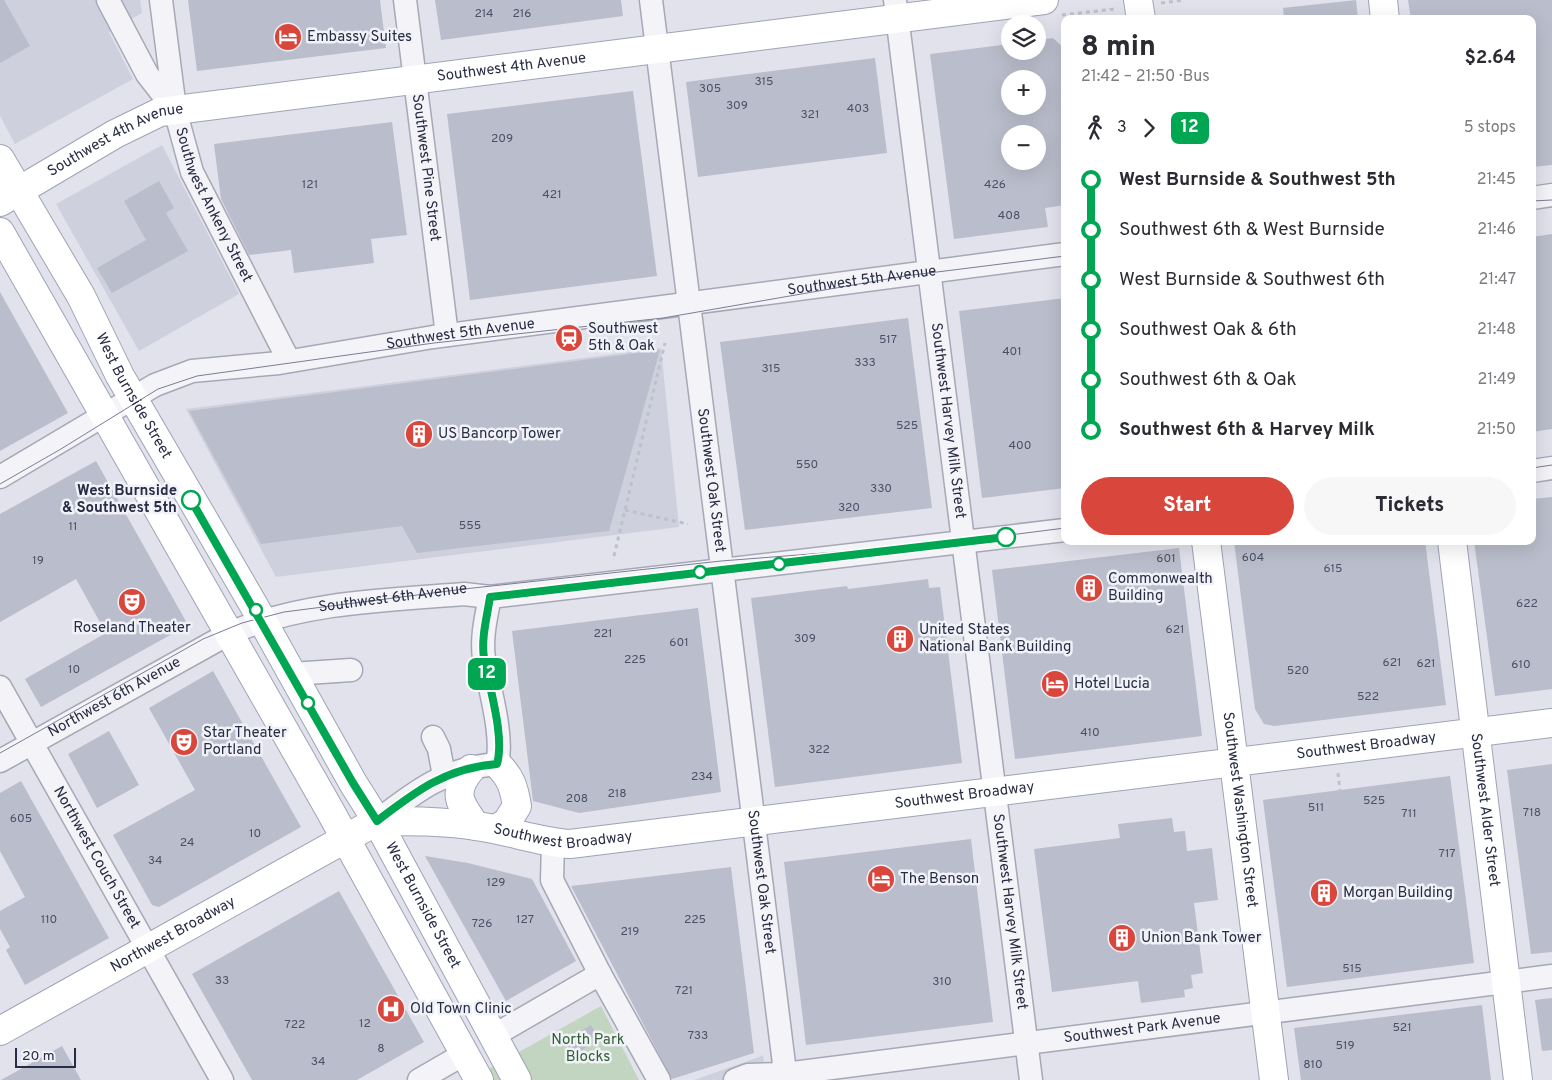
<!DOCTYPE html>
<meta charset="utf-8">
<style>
body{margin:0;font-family:Overpass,sans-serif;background:#f7f7f7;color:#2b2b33;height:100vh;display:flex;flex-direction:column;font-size:19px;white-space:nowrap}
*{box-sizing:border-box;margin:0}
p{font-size:16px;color:#7c7c81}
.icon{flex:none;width:28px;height:28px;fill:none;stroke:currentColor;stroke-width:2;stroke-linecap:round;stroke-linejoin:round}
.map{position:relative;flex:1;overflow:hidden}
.drawer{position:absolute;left:1061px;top:15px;width:475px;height:530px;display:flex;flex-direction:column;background:#fff;border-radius:10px;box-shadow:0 5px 20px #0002}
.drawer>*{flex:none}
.badge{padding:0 10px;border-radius:8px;font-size:18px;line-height:32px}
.tools{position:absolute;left:1001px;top:15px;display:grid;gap:10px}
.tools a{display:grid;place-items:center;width:45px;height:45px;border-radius:50%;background:#fff;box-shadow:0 5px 20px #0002;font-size:25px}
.scale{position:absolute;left:15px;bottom:12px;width:61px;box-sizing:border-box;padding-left:5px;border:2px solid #282c44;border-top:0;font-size:14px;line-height:18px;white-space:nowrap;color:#282c44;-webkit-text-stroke:4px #f1f2f8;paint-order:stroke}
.map>.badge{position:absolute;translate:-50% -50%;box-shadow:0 0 0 2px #fff}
.legs{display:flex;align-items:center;gap:8px;height:55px;padding:0 20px;font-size:16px}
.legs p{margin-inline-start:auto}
.head{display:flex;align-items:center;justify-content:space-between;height:85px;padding:0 20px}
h1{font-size:28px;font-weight:800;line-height:38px}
.action{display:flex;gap:10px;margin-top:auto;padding:10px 20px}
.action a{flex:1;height:58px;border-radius:30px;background:#d9473c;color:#fff;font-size:20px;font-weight:800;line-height:58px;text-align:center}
.action a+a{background:#f7f7f7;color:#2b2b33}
ul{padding:0 20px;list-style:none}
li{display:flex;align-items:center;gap:18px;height:50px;font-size:19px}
li i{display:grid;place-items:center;width:8px;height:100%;margin:0 6px;background:currentColor}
li i::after{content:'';width:12px;height:12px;margin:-6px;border:4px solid;border-radius:50%;background:#fff}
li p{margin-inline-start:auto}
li:first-child i{background:linear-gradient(#0000 50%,currentColor 0)}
li:last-child i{background:linear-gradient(currentColor 50%,#0000 0)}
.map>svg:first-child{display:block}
.built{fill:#ced1dd}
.green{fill:#c2d5c1}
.building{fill:#babdcb;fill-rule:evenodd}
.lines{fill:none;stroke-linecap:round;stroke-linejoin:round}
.minor-casing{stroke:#a6a8b6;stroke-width:25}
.major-casing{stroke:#9fa3b7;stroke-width:30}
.path{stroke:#bfc0c9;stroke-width:3;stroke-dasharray:4 4;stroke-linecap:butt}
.minor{stroke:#f4f4f8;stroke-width:22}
.major{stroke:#fff;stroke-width:28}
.tram{stroke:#797d96;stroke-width:1}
.line-1-casing{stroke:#fff;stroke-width:11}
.line-1{stroke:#00a651;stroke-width:8}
.stop-1-dot{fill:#fff;stroke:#00a651;stroke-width:2.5}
.labels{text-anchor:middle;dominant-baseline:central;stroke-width:5;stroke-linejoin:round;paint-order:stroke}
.number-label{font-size:12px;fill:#4c5066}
.poi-label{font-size:15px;fill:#282c44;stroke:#f1f2f8;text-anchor:start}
.street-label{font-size:15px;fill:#282c44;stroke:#f1f2f8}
.stop-label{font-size:15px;font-weight:bold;fill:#282c44;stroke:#f1f2f8;text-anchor:end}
.park-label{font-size:15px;fill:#346135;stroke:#f1f2f8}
</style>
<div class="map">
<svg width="1552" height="1080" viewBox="0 0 1552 1080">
<rect width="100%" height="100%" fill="#e1e2eb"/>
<path class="built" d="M 0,0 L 140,0 L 142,13 L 109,32 L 133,79 L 15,144 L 0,116 Z
M 162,145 L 239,294 L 139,351 L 56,204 Z
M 661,348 L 679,527 L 276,577 L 186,409 Z
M 763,1055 L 767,1080 L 694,1080 L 759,1057 Z"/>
<path class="green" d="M 601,1006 L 639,1080 L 469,1080 Z"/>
<path class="building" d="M 0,0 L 4,0 L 30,46 L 0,63 Z
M 188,0 L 380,0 L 386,48 L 197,71 Z
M 435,0 L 621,0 L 623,16 L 441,40 Z
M 1356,0 L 1358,19 L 1284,19 L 1283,8 Z
M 1408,0 L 1552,0 L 1552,165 L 1532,167 L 1532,19 L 1411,19 Z
M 1053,38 L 1065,49 L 1065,205 L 1045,208 L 1048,227 L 954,239 L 930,54 L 1010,44 L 1010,51 L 1038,51 L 1038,40 ZM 1010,79 L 1038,79 L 1038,106 L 1010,106 ZM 1010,134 L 1038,134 L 1038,161 L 1010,161 Z
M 875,58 L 887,153 L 698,177 L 686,82 Z
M 633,91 L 657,276 L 470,300 L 447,114 Z
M 392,122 L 407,235 L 371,239 L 374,263 L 294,273 L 291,250 L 249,255 L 221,199 L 214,144 Z
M 159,181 L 174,208 L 166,213 L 188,251 L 112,293 L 97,268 L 146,240 L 124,201 Z
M 1552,234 L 1552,429 L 1532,432 L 1532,237 Z
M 0,292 L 68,413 L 0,451 Z
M 1065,298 L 1065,488 L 982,498 L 959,311 Z
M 908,318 L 932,508 L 745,530 L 720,342 Z
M 660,350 L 609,531 L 417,553 L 402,526 L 261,544 L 189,411 Z
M 96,461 L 188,625 L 41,707 L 25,679 L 106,633 L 76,579 L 0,622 L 0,514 Z
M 1552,497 L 1552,689 L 1495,696 L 1474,541 L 1532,541 L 1532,499 Z
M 1234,541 L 1425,541 L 1446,705 L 1274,726 L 1264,724 L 1255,709 Z
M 1179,548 L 1202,736 L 1015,759 L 992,570 Z
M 928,579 L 929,588 L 940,587 L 962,763 L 775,787 L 751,598 L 847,586 L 848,589 Z
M 698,608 L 721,792 L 579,813 L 533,801 L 512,631 Z
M 213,671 L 301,827 L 159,907 L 152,905 L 113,835 L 195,790 L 149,708 Z
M 109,731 L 139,785 L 97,808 L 68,754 Z
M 1552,764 L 1552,952 L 1531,954 L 1507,770 Z
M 1450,776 L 1474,963 L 1287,987 L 1263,800 Z
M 21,781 L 109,938 L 25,985 L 6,950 L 10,947 L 0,929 L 0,911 L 25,897 L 0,851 L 0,793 Z
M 1172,818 L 1174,832 L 1185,831 L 1187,851 L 1212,848 L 1218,900 L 1194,903 L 1203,973 L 1191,975 L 1193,988 L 1184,990 L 1185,997 L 1141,1003 L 1138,981 L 1052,992 L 1034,849 L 1120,838 L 1118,824 Z
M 971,839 L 993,1022 L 806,1045 L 784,862 Z
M 425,856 L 468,863 L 532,879 L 576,961 L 506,1001 Z
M 731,867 L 754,1053 L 672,1079 L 571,886 Z
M 339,891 L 424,1042 L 357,1080 L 252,1080 L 192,974 Z
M 1552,998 L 1552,1050 L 1542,1051 L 1535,1000 Z
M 1482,1005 L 1491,1080 L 1301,1080 L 1294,1028 Z
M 591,1025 L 600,1039 L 573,1055 L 565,1040 Z
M 62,1046 L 81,1080 L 1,1080 Z"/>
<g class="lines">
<defs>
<g id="minor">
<path id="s1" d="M 108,0 L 147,74 L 175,110 L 192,172 L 289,361"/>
<path d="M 161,0 L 175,109"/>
<path id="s2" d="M 405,0 L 447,335"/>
<path id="s3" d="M 651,0 L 786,1080"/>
<path id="s4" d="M 895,0 L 1031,1080"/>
<path d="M 1532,198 L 1552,195"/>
<path d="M 1532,471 L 1552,468"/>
<path id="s5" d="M 0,477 L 155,385 L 192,371 L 279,363 L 433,337 L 1065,254"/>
<path d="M 292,674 L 351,670"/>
<path id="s6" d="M 0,687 L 222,1080"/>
<path d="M 433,737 L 439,749 L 444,776"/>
<path id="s7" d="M 0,761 L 230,633 C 303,602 386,600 464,594 L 490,597 L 1065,530"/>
<path d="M 377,821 C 416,791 445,768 497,764 C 504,736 489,688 484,658 C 481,638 486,617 490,597"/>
<path d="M 553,843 L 552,880 L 600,974 L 659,1080"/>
<path d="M 493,1036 L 600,974"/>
<path d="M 419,1080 L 464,1054"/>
<path id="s8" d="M 735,1080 L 748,1075 L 785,1074 L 1552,976"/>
</g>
<g id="major">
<path d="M 1138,0 L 1141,19"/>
<path d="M 1383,0 L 1385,19"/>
<path id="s9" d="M 0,159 L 81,296 L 120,376 L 253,604 L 353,783 L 377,821 L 517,1080"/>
<path id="s10" d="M 0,202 L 115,134 L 160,112 L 1044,0"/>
<path d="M 0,232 L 328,807 L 479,1080"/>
<path id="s11" d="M 1206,541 L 1274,1080"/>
<path id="s12" d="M 1452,541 L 1518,1080"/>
<path d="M 471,769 C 451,793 460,804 476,826"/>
<path d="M 496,829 L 507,822 L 517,806 C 514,788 511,777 497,764"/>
<path id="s13" d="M 0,1031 L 377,821 C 410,821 443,821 476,826 C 508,830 538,842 570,844 L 1552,723"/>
</g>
</defs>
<use href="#minor" class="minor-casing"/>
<use href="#major" class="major-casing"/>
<path class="path" d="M 1161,3 L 1185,0
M 1062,15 L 1115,9
M 625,510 L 688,524
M 614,556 L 665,343
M 1338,773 L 1340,790"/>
<use href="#minor" class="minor"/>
<use href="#major" class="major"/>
<g class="tram">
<path d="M 1532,201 L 1552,200"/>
<path d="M 1532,468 L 1552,465"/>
<path d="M 0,484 L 61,449 L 158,389 L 197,376 L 434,343 L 663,318 L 905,276 L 1065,256"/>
<path id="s14" d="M 0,753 L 203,639 L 242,623 L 284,612 L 464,589 L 721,561 L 939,544 L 1065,528"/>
</g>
</g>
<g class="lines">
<defs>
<path id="line-1" d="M 191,500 L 353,783 L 377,821 C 416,791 446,768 497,764 C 505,736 489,687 484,658 C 481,638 487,617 490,597 L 1006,537"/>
</defs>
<use href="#line-1" class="line-1-casing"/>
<use href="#line-1" class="line-1"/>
</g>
<defs>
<symbol id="hotel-disc" viewBox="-11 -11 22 22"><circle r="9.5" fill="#d9473c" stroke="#f1f2f8"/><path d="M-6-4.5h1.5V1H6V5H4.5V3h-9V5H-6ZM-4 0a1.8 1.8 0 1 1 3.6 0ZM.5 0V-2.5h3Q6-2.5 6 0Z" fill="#fff"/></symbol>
<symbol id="station-disc" viewBox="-11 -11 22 22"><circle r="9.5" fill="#d9473c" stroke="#f1f2f8"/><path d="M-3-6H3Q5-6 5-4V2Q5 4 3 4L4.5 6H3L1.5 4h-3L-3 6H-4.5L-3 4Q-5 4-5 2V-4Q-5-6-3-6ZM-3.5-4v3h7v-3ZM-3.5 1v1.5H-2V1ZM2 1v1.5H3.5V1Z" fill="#fff"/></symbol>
<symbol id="building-disc" viewBox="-11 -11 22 22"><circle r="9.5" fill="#d9473c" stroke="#f1f2f8"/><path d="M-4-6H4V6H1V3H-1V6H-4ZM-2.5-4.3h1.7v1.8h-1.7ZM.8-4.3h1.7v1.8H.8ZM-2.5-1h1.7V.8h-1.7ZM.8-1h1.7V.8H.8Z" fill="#fff"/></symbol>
<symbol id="theatre-disc" viewBox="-11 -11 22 22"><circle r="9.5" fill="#d9473c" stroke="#f1f2f8"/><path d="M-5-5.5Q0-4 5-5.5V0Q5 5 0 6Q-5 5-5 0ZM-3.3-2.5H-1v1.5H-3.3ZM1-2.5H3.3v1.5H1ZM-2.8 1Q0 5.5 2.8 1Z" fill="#fff"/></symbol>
<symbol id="hospital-disc" viewBox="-11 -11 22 22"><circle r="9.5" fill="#d9473c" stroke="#f1f2f8"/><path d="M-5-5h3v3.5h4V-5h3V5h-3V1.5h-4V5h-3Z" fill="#fff"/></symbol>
</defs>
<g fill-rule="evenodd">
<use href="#hotel-disc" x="272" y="21" width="32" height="32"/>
<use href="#station-disc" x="553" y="322" width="32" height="32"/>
<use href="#building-disc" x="403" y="418" width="32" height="32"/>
<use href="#building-disc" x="1073" y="572" width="32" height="32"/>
<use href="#theatre-disc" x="116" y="586" width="32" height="32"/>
<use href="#building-disc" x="884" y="623" width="32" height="32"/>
<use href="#hotel-disc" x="1039" y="668" width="32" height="32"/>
<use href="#theatre-disc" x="168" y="726" width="32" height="32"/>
<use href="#hotel-disc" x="865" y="863" width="32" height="32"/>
<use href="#building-disc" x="1308" y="877" width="32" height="32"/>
<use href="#building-disc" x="1106" y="922" width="32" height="32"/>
<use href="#hospital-disc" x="375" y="993" width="32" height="32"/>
</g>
<g class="stop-1-dot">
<circle cx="191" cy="500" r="9"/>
<circle cx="1006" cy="537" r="9"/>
<circle cx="779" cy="564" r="6"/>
<circle cx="700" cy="572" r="6"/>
<circle cx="256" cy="610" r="6"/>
<circle cx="308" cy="703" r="6"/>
</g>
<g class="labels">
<g class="number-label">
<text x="484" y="14">214</text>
<text x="522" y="14">216</text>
<text x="764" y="82">315</text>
<text x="710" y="89">305</text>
<text x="737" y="106">309</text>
<text x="858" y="109">403</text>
<text x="810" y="115">321</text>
<text x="502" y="139">209</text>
<text x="310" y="185">121</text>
<text x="995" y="185">426</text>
<text x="552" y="195">421</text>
<text x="1009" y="216">408</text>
<text x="888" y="340">517</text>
<text x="1012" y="352">401</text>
<text x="865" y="363">333</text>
<text x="771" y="369">315</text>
<text x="907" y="426">525</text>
<text x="1020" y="446">400</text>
<text x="807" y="465">550</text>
<text x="881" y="489">330</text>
<text x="849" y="508">320</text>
<text x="470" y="526">555</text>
<text x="73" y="527">11</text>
<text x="1253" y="558">604</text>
<text x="1166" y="559">601</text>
<text x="38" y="561">19</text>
<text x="1333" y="569">615</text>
<text x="1527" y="604">622</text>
<text x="1175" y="630">621</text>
<text x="603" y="634">221</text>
<text x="805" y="639">309</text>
<text x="679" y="643">601</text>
<text x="635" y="660">225</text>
<text x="1392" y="663">621</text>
<text x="1426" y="664">621</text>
<text x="1521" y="665">610</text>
<text x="74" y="670">10</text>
<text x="1298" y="671">520</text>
<text x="1368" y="697">522</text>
<text x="1090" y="733">410</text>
<text x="819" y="750">322</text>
<text x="702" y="777">234</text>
<text x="617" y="794">218</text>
<text x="577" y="799">208</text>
<text x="1374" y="801">525</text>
<text x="1316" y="808">511</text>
<text x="1532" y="813">718</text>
<text x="1409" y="814">711</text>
<text x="21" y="819">605</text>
<text x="255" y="834">10</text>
<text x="187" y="843">24</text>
<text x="1447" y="854">717</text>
<text x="155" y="861">34</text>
<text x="496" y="883">129</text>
<text x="49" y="920">110</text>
<text x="525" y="920">127</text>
<text x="695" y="920">225</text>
<text x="482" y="924">726</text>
<text x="630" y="932">219</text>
<text x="1352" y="969">515</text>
<text x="222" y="981">33</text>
<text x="942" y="982">310</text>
<text x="684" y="991">721</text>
<text x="365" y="1024">12</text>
<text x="295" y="1025">722</text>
<text x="1402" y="1028">521</text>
<text x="698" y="1036">733</text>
<text x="1345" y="1046">519</text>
<text x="381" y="1049">8</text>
<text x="318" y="1062">34</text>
<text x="1313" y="1065">810</text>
</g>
<g class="poi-label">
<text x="307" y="37">Embassy Suites</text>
<text x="588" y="329">Southwest<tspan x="588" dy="17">5th &amp; Oak</tspan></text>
<text x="438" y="434">US Bancorp Tower</text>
<text x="1108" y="579">Commonwealth<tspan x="1108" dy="17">Building</tspan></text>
<text x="132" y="628" text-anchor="middle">Roseland Theater</text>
<text x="919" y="630">United States<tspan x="919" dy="17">National Bank Building</tspan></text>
<text x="1074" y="684">Hotel Lucia</text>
<text x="203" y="733">Star Theater<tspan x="203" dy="17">Portland</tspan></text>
<text x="900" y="879">The Benson</text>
<text x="1343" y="893">Morgan Building</text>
<text x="1141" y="938">Union Bank Tower</text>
<text x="410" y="1009">Old Town Clinic</text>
</g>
<g class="street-label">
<text stroke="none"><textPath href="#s10" startOffset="538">Southwest 4th Avenue</textPath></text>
<text stroke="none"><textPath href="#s10" startOffset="132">Southwest 4th Avenue</textPath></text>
<text stroke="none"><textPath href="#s2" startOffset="169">Southwest Pine Street</textPath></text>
<text stroke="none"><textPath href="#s1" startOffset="232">Southwest Ankeny Street</textPath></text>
<text stroke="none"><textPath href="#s5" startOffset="896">Southwest 5th Avenue</textPath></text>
<text stroke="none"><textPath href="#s5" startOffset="491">Southwest 5th Avenue</textPath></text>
<text stroke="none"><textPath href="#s9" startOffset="272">West Burnside Street</textPath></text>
<text stroke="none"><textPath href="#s4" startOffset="424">Southwest Harvey Milk Street</textPath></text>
<text stroke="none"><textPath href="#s3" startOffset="484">Southwest Oak Street</textPath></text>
<text stroke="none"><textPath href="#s14" startOffset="428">Southwest 6th Avenue</textPath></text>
<text stroke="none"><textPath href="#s7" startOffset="131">Northwest 6th Avenue</textPath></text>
<text stroke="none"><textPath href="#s13" startOffset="1429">Southwest Broadway</textPath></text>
<text stroke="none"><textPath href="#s13" startOffset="1024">Southwest Broadway</textPath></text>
<text stroke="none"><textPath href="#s11" startOffset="271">Southwest Washington Street</textPath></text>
<text stroke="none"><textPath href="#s12" startOffset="271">Southwest Alder Street</textPath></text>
<text stroke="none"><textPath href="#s13" startOffset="619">Southwest Broadway</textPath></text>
<text stroke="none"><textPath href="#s6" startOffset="196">Northwest Couch Street</textPath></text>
<text stroke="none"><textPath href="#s3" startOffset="889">Southwest Oak Street</textPath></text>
<text stroke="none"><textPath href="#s9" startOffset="858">West Burnside Street</textPath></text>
<text stroke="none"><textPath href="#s4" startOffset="919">Southwest Harvey Milk Street</textPath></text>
<text stroke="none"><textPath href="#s13" startOffset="198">Northwest Broadway</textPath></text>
<text stroke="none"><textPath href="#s8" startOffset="411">Southwest Park Avenue</textPath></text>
</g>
<g class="stop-label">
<text x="177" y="491">West Burnside<tspan x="177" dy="17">&amp; Southwest 5th</tspan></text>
</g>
<g class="park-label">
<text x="588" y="1040">North Park<tspan x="588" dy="17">Blocks</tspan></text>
</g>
</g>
</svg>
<div class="tools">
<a><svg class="icon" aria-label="layers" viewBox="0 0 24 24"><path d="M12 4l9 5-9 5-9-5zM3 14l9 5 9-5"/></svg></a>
<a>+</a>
<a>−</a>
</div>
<div class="scale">20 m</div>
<b class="badge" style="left:487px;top:674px;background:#00a651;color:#fff">12</b>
<section class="drawer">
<div class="head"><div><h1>8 min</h1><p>21:42 – 21:50 · Bus</p></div><b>$2.64</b></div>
<div class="legs"><svg class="icon" aria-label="walk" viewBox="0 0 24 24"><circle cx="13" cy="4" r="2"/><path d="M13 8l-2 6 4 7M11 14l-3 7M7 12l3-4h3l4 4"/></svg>3<svg class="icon" aria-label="forward" viewBox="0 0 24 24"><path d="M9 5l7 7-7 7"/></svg><b class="badge" style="background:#00a651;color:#fff">12</b><p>5 stops</p></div>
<ul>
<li><i style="color:#00a651"></i><b>West Burnside &amp; Southwest 5th</b><p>21:45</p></li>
<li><i style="color:#00a651"></i><span>Southwest 6th &amp; West Burnside</span><p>21:46</p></li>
<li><i style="color:#00a651"></i><span>West Burnside &amp; Southwest 6th</span><p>21:47</p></li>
<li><i style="color:#00a651"></i><span>Southwest Oak &amp; 6th</span><p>21:48</p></li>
<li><i style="color:#00a651"></i><span>Southwest 6th &amp; Oak</span><p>21:49</p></li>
<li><i style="color:#00a651"></i><b>Southwest 6th &amp; Harvey Milk</b><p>21:50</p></li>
</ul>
<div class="action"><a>Start</a><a>Tickets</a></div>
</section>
</div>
